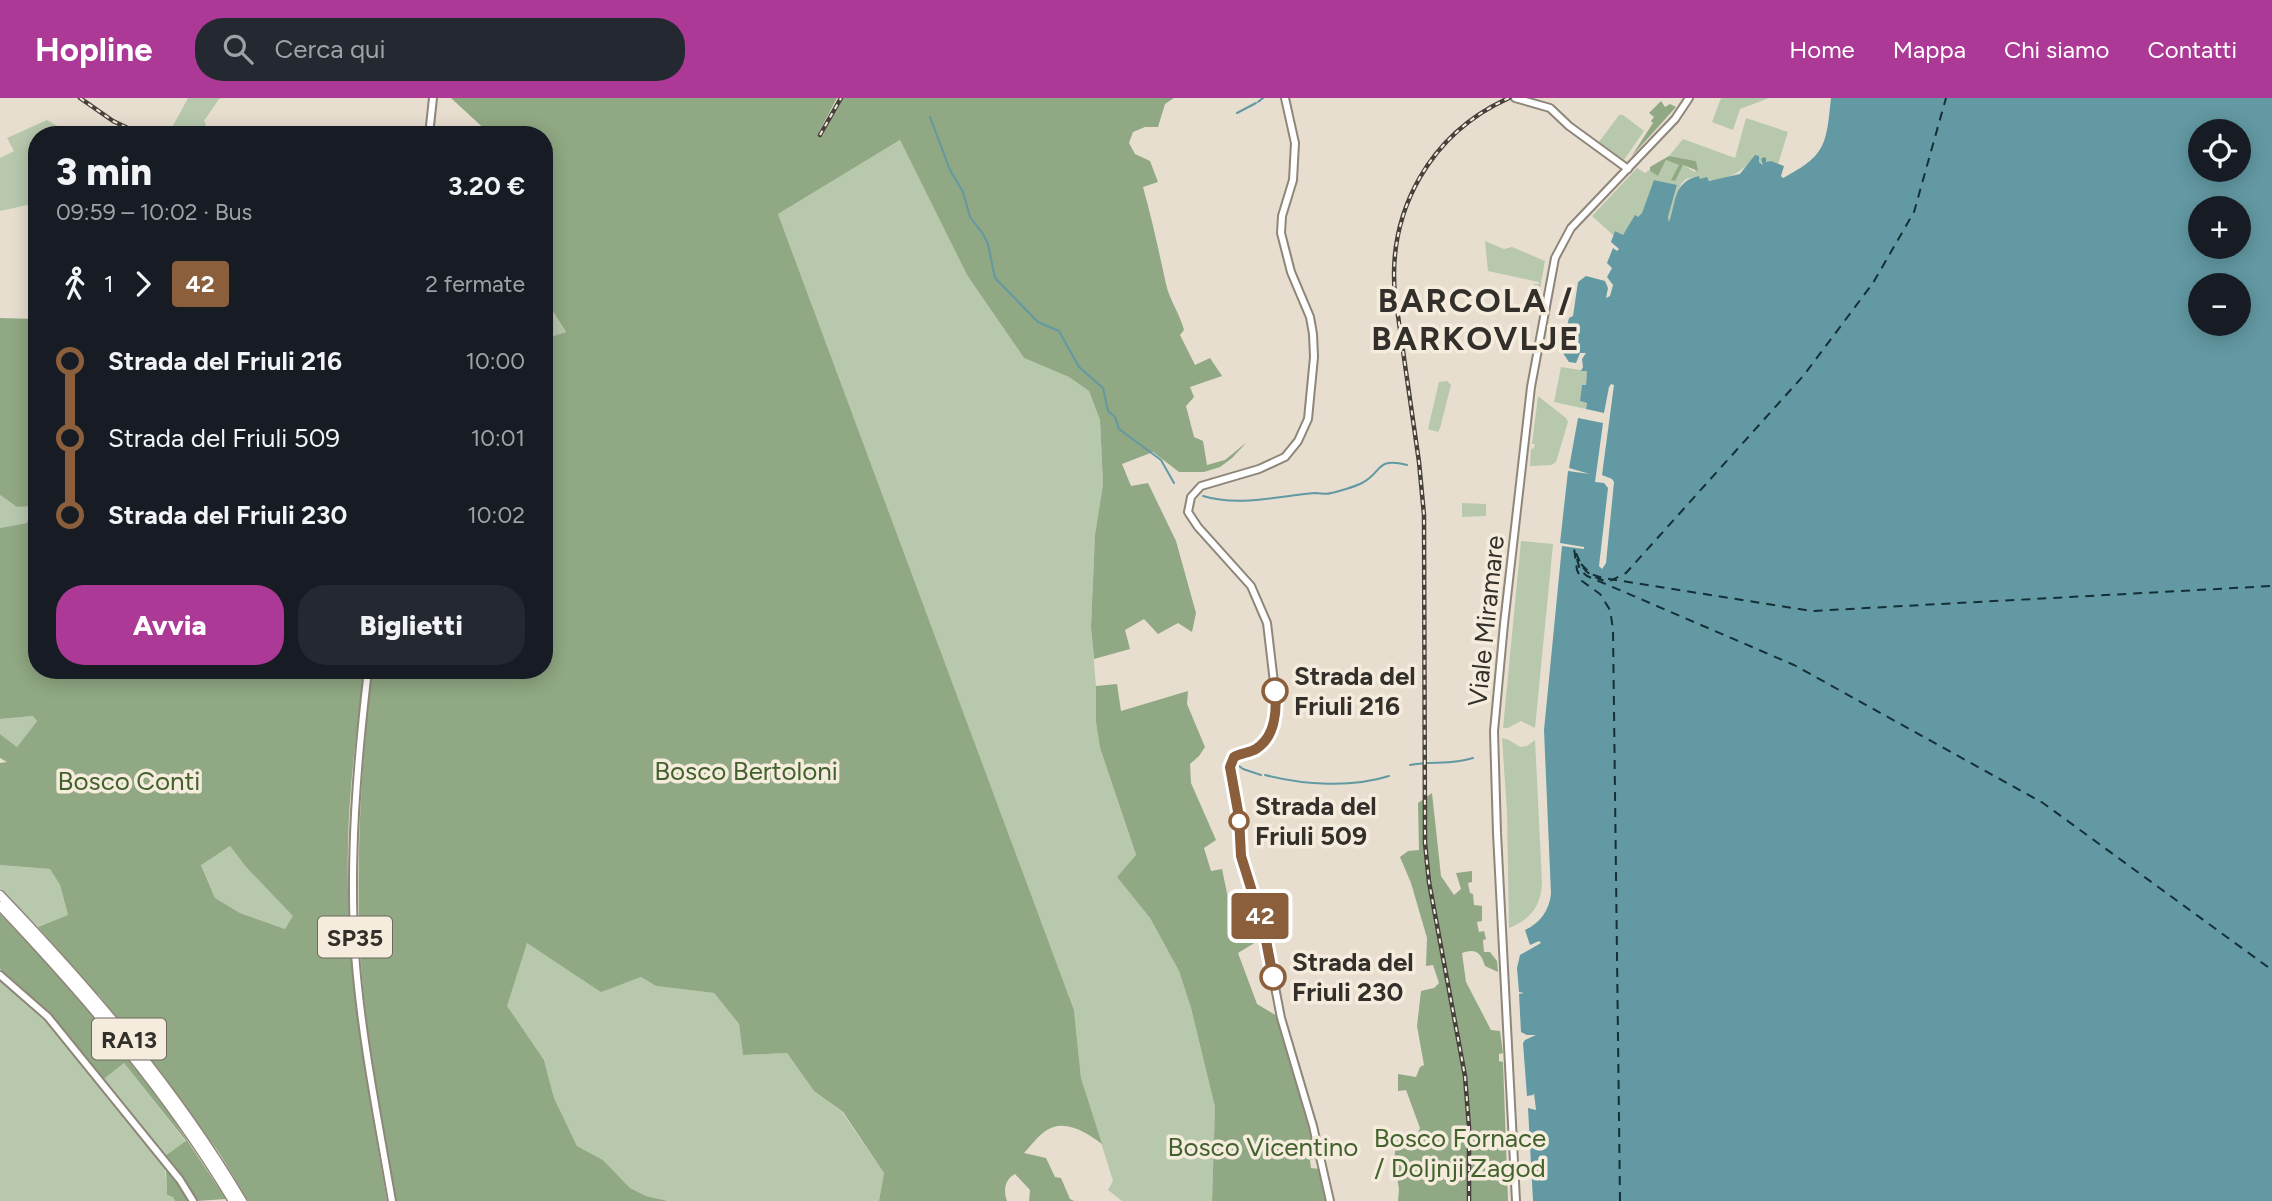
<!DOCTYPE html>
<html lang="it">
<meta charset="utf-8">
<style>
body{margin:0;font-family:Figtree,sans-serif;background:#242831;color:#f1f3f6;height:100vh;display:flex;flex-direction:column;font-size:26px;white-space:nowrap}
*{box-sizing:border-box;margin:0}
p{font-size:23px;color:#9ea1a6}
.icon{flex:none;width:38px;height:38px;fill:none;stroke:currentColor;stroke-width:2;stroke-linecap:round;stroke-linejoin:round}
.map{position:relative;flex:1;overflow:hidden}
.sheet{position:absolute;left:28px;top:28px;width:525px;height:553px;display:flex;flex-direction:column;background:#171b24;border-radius:28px;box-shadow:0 4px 18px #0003}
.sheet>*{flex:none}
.badge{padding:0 14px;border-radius:5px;font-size:24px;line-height:46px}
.buttons{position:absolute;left:2188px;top:21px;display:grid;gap:14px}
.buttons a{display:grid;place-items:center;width:63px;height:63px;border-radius:50%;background:#171b24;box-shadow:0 4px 18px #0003;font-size:35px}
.map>.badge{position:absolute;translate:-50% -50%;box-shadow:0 0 0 4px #fff}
.legs{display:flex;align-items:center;gap:10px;height:77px;padding:0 28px;font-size:23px}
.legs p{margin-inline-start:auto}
.head{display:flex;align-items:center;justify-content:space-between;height:119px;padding:0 28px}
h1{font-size:38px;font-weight:800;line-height:52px}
.button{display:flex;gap:14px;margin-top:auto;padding:14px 28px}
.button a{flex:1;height:80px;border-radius:28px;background:#ab3995;color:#fff;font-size:28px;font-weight:800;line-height:80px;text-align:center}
.button a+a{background:#242831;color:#f1f3f6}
ul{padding:0 28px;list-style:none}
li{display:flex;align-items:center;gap:24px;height:77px;font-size:26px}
li i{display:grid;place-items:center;width:10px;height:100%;margin:0 9px;background:currentColor}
li i::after{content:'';width:18px;height:18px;margin:-9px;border:5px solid;border-radius:50%;background:#171b24}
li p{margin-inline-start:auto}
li:first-child i{background:linear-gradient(#0000 50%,currentColor 0)}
li:last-child i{background:linear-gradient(currentColor 50%,#0000 0)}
header{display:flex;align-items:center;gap:42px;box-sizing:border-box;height:98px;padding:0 35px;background:#ab3995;color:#fff}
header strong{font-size:33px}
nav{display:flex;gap:38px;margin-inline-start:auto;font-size:24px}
.search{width:490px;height:63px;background:#242831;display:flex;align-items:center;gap:18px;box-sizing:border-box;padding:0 24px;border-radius:28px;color:#9ea1a6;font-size:26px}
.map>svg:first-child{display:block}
.green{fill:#b7c8ad}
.forest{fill:#90a883;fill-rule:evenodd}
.water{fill:#6399a3;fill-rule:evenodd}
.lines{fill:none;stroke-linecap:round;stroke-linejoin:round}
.stream{stroke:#6399a3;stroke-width:2}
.ferry{stroke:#143036;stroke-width:2;stroke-dasharray:9 7;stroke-linecap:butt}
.secondary-casing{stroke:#8e8679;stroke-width:10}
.primary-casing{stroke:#8e8679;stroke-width:10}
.highway-casing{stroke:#8e8679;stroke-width:11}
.secondary{stroke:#fff;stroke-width:6}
.primary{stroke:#fff;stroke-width:6}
.highway{stroke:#fff;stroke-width:8}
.rail-casing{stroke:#46413b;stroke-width:4.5}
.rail{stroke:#f5ecdd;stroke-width:2;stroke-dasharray:5;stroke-linecap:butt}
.line-1-casing{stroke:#fff;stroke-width:16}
.line-1{stroke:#8b5e3c;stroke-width:10}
.stop-1-dot{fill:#fff;stroke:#8b5e3c;stroke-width:3.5}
.labels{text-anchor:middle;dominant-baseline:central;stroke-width:7;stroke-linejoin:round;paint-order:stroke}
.shield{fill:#f5ecdd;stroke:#6d6860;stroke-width:2}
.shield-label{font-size:24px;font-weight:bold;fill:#332f2a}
.street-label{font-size:26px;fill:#332f2a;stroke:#f5ecdd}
.stop-label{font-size:26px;font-weight:bold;fill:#332f2a;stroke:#f5ecdd;text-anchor:start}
.park-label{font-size:26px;fill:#41622c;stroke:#f5ecdd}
.district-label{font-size:33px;font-weight:bold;letter-spacing:2px;fill:#332f2a;stroke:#f5ecdd}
</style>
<header>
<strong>Hopline</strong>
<div class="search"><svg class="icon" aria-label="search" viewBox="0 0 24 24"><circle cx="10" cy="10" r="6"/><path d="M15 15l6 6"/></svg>Cerca qui</div>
<nav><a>Home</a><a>Mappa</a><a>Chi siamo</a><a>Contatti</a></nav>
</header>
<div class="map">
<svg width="2272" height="1103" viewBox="0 0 2272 1103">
<rect width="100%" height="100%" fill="#e7ded0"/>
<path class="green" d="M 188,0 L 222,0 L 219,1 L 204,23 L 206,26 L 200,37 L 168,37 Z
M 1721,0 L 1769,0 L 1740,11 L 1733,32 L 1712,24 Z
M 1619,17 L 1623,17 L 1644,33 L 1624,62 L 1599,44 Z
M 1746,20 L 1788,34 L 1778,66 L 1771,63 L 1766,64 L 1764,59 L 1764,67 L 1754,60 C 1741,76 1720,86 1700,81 L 1699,78 L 1686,81 L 1681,86 L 1669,124 L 1668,119 L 1677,88 L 1655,82 L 1642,115 L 1623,138 L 1616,134 L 1614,138 L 1592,118 L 1637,70 L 1645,75 L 1649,72 L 1658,78 L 1666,62 L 1679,67 L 1672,82 L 1683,67 L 1695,74 L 1696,63 L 1669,58 L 1683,41 L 1735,60 Z
M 47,22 L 73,37 L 37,37 L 37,105 L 0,113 L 0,60 L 14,53 L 7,40 Z
M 900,42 L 967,177 L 1024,260 L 1069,279 L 1089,293 L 1100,322 L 1103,386 L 1095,437 L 1091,529 L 1096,588 L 1096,624 L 1100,650 L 1136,758 L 1117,779 L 1150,820 L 1179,873 L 1191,910 L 1215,1009 L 1212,1103 L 1122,1103 L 1108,1092 L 1113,1083 L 1081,980 L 1074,912 L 778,116 Z
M 1485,143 L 1504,151 L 1512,149 L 1545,163 L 1539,196 L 1535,196 L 1535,193 L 1533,192 L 1534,186 L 1539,186 L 1539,184 L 1488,173 Z
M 544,199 L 566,234 L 544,241 Z
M 1561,269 L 1587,273 L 1586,287 L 1582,288 L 1580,303 L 1587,305 L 1586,311 L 1554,304 Z
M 1447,283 L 1451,287 L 1440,330 L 1438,334 L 1428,331 L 1439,284 Z
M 1538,298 L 1566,320 L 1568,324 L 1556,364 L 1551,367 L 1530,368 L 1531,351 L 1534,350 L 1535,346 L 1532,346 Z
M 0,397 L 17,409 L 31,407 L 27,425 L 0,430 Z
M 1462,405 L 1486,406 L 1486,418 L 1462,419 Z
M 1521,443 L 1553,446 L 1535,630 L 1521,623 L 1508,630 L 1503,630 Z
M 33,618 L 37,623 L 17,649 L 0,636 L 0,621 Z
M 1502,640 L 1509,642 L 1520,649 L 1527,648 L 1535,642 L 1542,784 C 1541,807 1532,821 1509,830 L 1507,715 Z
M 230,748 L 246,769 L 294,818 L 285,831 L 240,815 L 215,800 L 201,766 Z
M 0,767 L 50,771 L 60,787 L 68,817 L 38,829 L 0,790 Z
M 526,844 L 601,893 L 641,879 L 656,888 L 714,895 L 739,926 L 743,957 L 787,955 L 814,993 L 842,1014 L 884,1075 L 879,1103 L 668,1103 L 646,1098 L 630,1090 L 603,1062 L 577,1048 L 554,1000 L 544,962 L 506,908 Z
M 0,882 L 49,927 L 165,1070 L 167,1097 L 173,1099 L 175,1103 L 0,1103 Z
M 124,965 L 186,1044 L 165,1058 L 104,981 Z"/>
<path class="forest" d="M 451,0 L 837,0 L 819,34 L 822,38 L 843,0 L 1174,0 L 1165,6 L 1158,29 L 1145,29 L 1133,34 L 1129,45 L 1135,56 L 1150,63 L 1158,84 L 1143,89 C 1152,121 1159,154 1166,186 C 1169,201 1180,216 1184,232 L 1180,237 L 1195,267 L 1210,260 L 1222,278 L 1190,289 L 1194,299 L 1186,308 L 1194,339 L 1203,343 L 1207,367 L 1225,362 L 1247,344 L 1232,360 L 1220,369 L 1204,374 L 1179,374 L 1153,354 L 1122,366 L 1131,388 L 1148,385 L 1176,443 L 1196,515 L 1192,534 L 1178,525 L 1158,536 L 1144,521 L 1125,532 L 1130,551 L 1094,561 L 1091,529 L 1095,437 L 1103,386 L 1100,322 L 1089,293 L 1069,279 L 1024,260 L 967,177 L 900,42 L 778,116 L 1074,912 L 1081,980 L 1102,1046 C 1086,1034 1063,1019 1044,1034 C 1036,1040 1030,1049 1024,1055 L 1046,1060 L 1055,1079 L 1061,1080 L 1070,1101 L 1074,1103 L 1029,1103 L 1030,1092 L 1015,1076 C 1005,1081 1003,1092 1007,1103 L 879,1103 L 884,1075 L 843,1014 L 814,993 L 787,955 L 743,957 L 739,926 L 714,895 L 656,888 L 641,879 L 601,894 L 527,845 L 507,908 L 544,962 L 554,1000 L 577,1048 L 603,1062 L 630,1090 L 646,1098 L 668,1103 L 396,1103 C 383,1024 366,945 361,865 C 355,768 361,669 372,572 L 544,572 L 544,241 L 566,234 L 544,199 L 544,37 L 491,37 Z
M 1661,3 L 1665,9 L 1670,6 L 1676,9 L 1631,59 L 1653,25 L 1651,23 L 1654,19 L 1649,15 Z
M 1669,58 L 1696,63 L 1698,73 L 1683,67 L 1675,83 L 1671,82 L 1679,67 L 1666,62 L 1658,78 L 1650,73 L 1650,69 Z
M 0,220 L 37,221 L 37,572 L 364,572 C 357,631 349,688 348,748 C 345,867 367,986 387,1103 L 248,1103 L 220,1056 L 187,1011 L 173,1021 L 226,1101 L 197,1103 L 165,1058 L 186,1043 L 124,965 L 104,981 C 72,941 40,904 0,871 L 0,816 L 53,871 L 65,860 L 38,829 L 68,817 L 60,787 L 50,771 L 0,767 L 0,665 L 7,664 L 0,660 L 0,636 L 17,649 L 37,623 L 33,618 L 0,621 L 0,430 L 27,425 L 31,408 L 17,409 L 0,397 ZM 230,748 L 246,769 L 293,818 L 285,831 L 240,815 L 215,800 L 201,767 ZM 98,896 L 166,981 L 153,991 L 86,908 Z
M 1117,586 L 1121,613 L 1188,593 L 1187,606 L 1205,649 L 1199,658 L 1190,666 L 1191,685 L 1216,742 L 1204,750 L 1211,773 L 1222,771 L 1228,800 L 1247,804 L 1240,814 L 1240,827 L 1259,826 L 1261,841 L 1238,855 L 1257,906 L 1277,918 L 1318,1060 L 1310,1062 L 1311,1070 L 1320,1071 L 1326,1103 L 1212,1103 L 1215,1009 L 1191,910 L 1179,873 L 1150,820 L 1117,779 L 1136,757 L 1100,650 L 1096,624 L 1096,588 Z
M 1432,695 L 1441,778 L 1454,797 L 1461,791 L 1456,775 L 1472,773 L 1472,784 L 1468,785 L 1470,795 L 1473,796 L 1474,807 L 1482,808 L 1482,823 L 1477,824 L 1479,834 L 1484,833 L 1486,841 L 1483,842 L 1484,854 L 1490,854 L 1497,863 L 1498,874 L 1485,868 C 1481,854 1475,850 1462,855 L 1466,884 L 1491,932 L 1500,933 L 1503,955 L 1499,956 L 1499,963 L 1503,964 L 1508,1103 L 1398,1103 L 1399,1091 L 1394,1061 L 1397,1041 L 1402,1047 L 1411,1051 L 1420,1030 L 1406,992 L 1398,993 L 1398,976 L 1416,979 L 1420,969 L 1424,967 L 1417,928 L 1421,893 L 1434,890 L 1439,885 L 1433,867 L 1426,868 L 1427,840 L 1411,785 L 1400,759 L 1408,753 L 1419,752 L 1418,705 Z
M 166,1070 L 189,1103 L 175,1103 L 173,1099 L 167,1097 Z"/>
<path class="water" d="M 1831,0 L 2272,0 L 2272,1103 L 1533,1103 L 1528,1010 L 1536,1012 L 1534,995 L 1533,997 L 1527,998 L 1523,945 L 1525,942 L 1536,937 L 1527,937 L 1521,934 L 1519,896 L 1524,895 L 1519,894 L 1517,870 L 1520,857 L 1541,845 L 1539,843 L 1530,847 L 1525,832 C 1540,825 1549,813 1551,796 L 1544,632 L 1562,448 L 1584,451 L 1584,449 L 1560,445 L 1568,373 L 1590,376 L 1569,370 L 1578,320 L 1603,325 L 1595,384 L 1604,385 L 1608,390 L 1599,468 L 1602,471 L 1606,465 L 1614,384 L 1612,381 L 1602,377 L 1614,287 L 1611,286 L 1609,289 L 1604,315 L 1586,311 L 1587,305 L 1580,303 L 1582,287 L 1586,287 L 1587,273 L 1581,273 L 1583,269 L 1582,261 L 1586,255 L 1580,255 L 1576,265 L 1569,264 L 1557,246 L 1557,235 L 1566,232 L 1569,220 L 1573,218 L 1578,184 L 1586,178 L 1605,183 L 1608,190 L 1606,200 L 1610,198 L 1613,187 L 1607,179 L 1612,170 L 1607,165 L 1613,150 L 1617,153 L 1619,151 L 1611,144 L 1615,133 L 1623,137 L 1635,117 L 1638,119 L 1642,115 L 1654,82 L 1677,87 L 1668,119 L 1669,124 C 1677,102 1673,84 1699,78 L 1700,81 L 1707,79 L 1709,83 L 1740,76 L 1755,57 L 1759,58 L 1759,64 L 1763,67 L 1761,61 L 1764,59 L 1766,60 L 1766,64 L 1771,63 L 1784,68 L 1781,78 L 1783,80 C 1827,57 1826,46 1831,0 ZM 2200,33 L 2238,33 L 2238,72 L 2200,72 ZM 2200,110 L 2238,110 L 2238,149 L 2200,149 ZM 2238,187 L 2238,226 L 2200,226 L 2200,187 Z"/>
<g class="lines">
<path class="stream" d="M 1258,4 L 1263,0
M 1237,15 L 1256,5
M 930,19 L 950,72 L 963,94 L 970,119 L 983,136 L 988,146 L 995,180 L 1038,224 L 1059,233 L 1079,269 L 1103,290 L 1108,313 L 1115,319 L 1119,331 L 1161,362 L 1174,385
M 1203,398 C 1239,409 1278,398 1315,395 C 1321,395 1325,397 1331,395 C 1338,394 1356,388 1362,385 C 1383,374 1375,359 1407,367
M 1235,665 L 1243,671 L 1261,677
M 1410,667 C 1432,663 1452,667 1473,660
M 1265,677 C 1304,687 1351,690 1389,678"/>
<path class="ferry" d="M 1577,461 L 1580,472 L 1587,478 L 1794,567 L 2043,705 L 2272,872
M 1581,466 L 1591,476 L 1603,480 L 1812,513 L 2272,488
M 1620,1103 L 1613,531 L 1610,512 L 1600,496 L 1582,483 L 1577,472 L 1574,450 C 1583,472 1584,476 1608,484 L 1626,475 L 1804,277 L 1873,185 L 1914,114 L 1946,0"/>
<defs>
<path id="secondary" d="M 1285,0 L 1295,45 L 1293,82 L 1282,118 L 1281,135 L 1291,174 L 1310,219 L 1313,236 L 1314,259 L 1308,321 L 1298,343 L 1285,359 L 1259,371 L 1201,388 L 1191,399 L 1188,414 L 1198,429 L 1251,488 L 1267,525 L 1275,593 L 1276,616 L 1269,636 L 1263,645 L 1251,653 L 1234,659 L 1230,669 L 1239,719 L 1241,758 L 1264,832 L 1281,920 L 1313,1028 L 1330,1103
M 1515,0 L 1550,10 L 1569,28 L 1628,71
M 0,877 L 48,919 L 180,1082 L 193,1103"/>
<path id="primary" d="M 429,37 L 433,0
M 368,572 C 357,665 349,761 355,855 C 361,938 378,1021 392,1103
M 1516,1103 L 1497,735 L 1494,633 L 1504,526 L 1531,289 L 1555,160 L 1571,130 L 1675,21 L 1689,0"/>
<path id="highway" d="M 0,797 C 91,892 175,990 242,1103
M 0,808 C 87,900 168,994 233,1103"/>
</defs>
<use href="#secondary" class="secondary-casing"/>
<use href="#primary" class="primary-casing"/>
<use href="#highway" class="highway-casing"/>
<use href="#secondary" class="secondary"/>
<use href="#primary" class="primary"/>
<use href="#highway" class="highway"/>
<defs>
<path id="rail" d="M 80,0 L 113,23 L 138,35
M 820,37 L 841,0
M 1469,1103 L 1469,1029 L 1465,978 L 1429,784 L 1425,745 L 1424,417 L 1419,364 L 1395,197 C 1387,112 1431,35 1509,0"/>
</defs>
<use href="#rail" class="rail-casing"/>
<use href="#rail" class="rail"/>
</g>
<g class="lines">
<defs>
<path id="line-1" d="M 1273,879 L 1264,832 L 1241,758 L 1239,719 L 1230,669 L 1234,659 C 1241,655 1249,655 1256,651 C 1275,639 1277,613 1275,593"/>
</defs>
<use href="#line-1" class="line-1-casing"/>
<use href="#line-1" class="line-1"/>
</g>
<g class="stop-1-dot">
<circle cx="1275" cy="593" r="12"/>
<circle cx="1239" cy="723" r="9"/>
<circle cx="1273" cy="879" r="12"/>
</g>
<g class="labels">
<g class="shield">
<rect x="318" y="818.5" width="74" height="41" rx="5"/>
<rect x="92" y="920.5" width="74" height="41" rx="5"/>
</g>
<g class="shield-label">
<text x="355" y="839">SP35</text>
<text x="129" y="941">RA13</text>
</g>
<g class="street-label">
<text transform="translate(1486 523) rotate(-84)">Viale Miramare</text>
</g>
<g class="stop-label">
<text x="1294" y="578">Strada del<tspan x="1294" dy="30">Friuli 216</tspan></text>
<text x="1255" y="708">Strada del<tspan x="1255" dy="30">Friuli 509</tspan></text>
<text x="1292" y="864">Strada del<tspan x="1292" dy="30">Friuli 230</tspan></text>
</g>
<g class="park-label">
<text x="746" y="673">Bosco Bertoloni</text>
<text x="129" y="683">Bosco Conti</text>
<text x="1460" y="1040">Bosco Fornace<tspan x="1460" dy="30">/ Doljnji Zagod</tspan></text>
<text x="1263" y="1049">Bosco Vicentino</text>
</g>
<g class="district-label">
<text x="1476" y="202">BARCOLA /<tspan x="1476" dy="38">BARKOVLJE</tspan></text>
</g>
</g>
</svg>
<div class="buttons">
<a><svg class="icon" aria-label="locate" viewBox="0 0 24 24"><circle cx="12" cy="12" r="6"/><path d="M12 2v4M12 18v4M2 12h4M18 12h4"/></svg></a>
<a>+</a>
<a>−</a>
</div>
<b class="badge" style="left:1260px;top:818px;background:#8b5e3c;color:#fff">42</b>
<section class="sheet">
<div class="head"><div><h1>3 min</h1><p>09:59 – 10:02 · Bus</p></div><b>3.20 €</b></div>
<div class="legs"><svg class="icon" aria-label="walk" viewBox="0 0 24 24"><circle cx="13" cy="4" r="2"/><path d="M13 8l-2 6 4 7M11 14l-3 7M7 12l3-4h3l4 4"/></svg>1<svg class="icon" aria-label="forward" viewBox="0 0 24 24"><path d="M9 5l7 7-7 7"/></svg><b class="badge" style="background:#8b5e3c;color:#fff">42</b><p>2 fermate</p></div>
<ul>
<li><i style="color:#8b5e3c"></i><b>Strada del Friuli 216</b><p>10:00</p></li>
<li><i style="color:#8b5e3c"></i><span>Strada del Friuli 509</span><p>10:01</p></li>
<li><i style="color:#8b5e3c"></i><b>Strada del Friuli 230</b><p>10:02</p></li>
</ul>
<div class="button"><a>Avvia</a><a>Biglietti</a></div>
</section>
</div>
